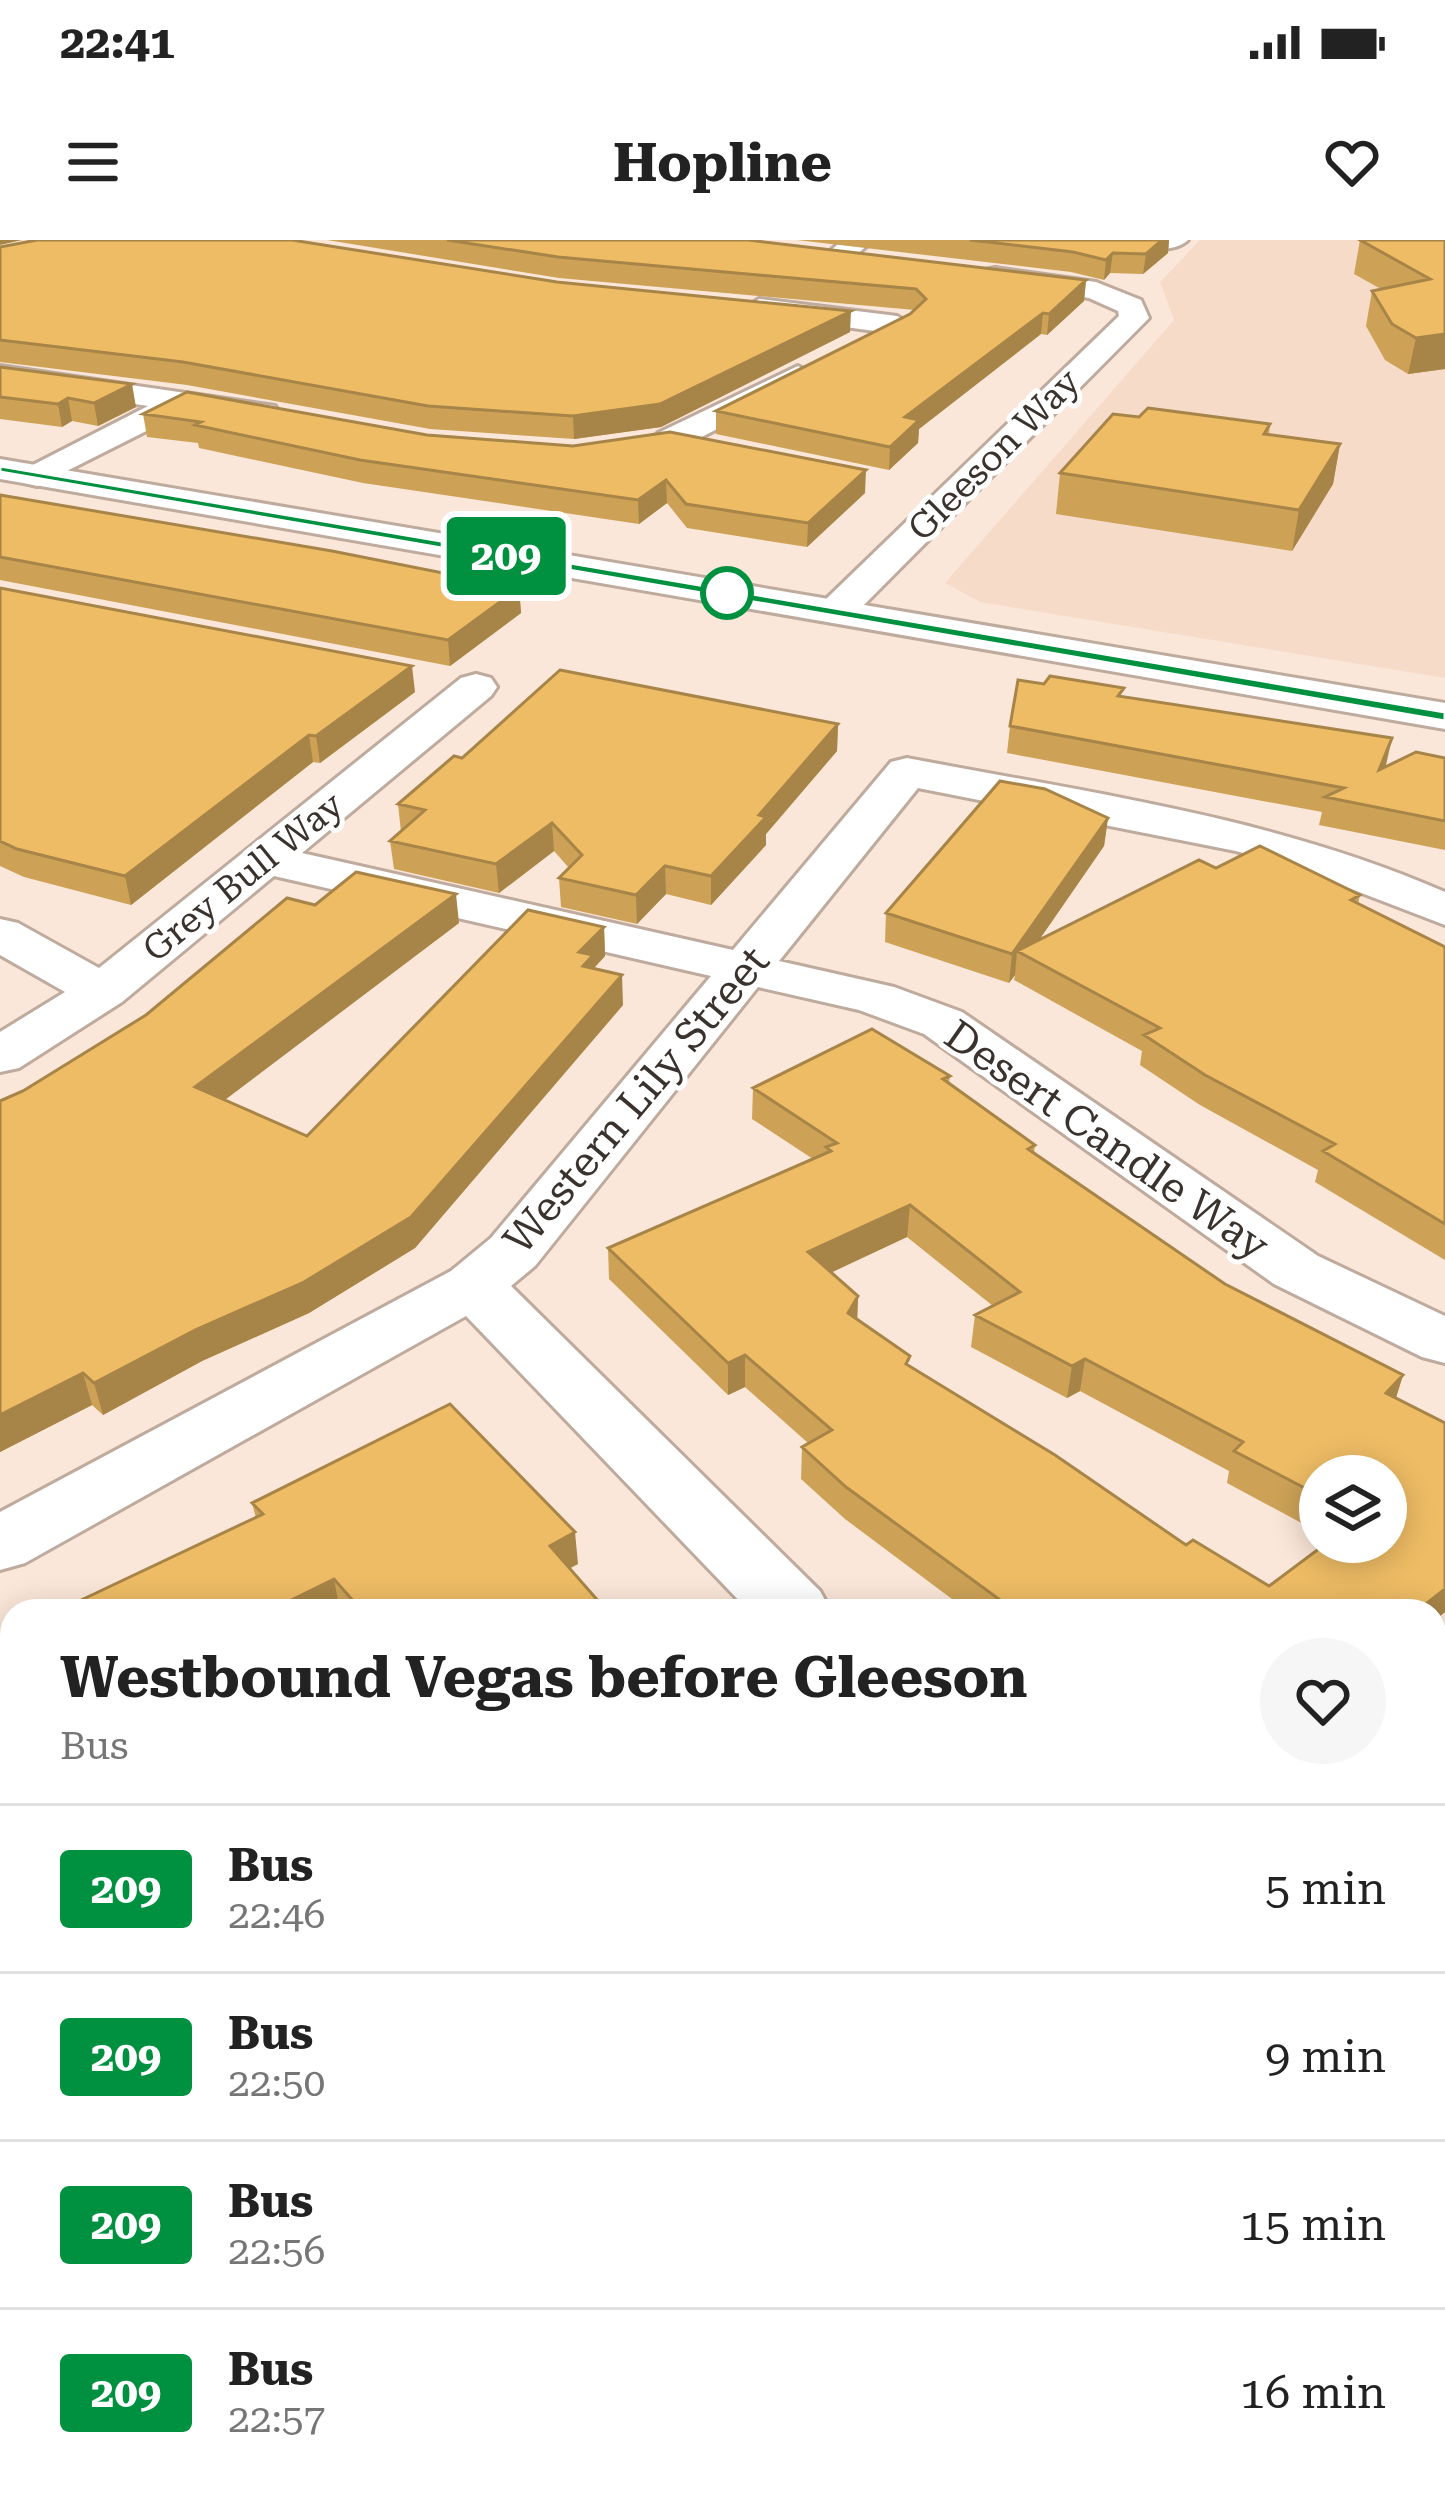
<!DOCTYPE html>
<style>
body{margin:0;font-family:"Roboto Serif",serif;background:#f6f6f6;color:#222;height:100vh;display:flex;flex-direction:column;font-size:45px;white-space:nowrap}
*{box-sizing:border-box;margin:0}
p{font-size:39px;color:#767676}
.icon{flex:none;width:66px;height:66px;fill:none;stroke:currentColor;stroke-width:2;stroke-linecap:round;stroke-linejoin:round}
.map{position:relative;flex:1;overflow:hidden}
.details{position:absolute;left:0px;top:1359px;width:1446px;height:903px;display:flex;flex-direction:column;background:#fff;border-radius:36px 36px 0 0;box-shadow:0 6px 30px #0003}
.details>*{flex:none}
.badge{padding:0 24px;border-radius:9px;font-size:42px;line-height:78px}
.fabs{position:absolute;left:1299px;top:1215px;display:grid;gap:24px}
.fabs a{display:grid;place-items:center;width:108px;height:108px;border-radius:50%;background:#fff;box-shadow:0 6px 30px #0003;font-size:60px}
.map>.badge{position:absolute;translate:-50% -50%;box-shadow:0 0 0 6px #fff}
.round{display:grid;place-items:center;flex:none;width:126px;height:126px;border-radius:63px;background:#f6f6f6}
.head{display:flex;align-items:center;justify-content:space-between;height:204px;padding:0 60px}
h1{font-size:57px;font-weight:700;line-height:90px}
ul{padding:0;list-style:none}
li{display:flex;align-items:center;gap:36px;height:168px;padding:0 60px;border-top:3px solid #e0e0e0}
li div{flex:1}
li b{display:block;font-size:45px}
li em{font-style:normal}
li .badge{min-width:132px;font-weight:700;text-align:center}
.status{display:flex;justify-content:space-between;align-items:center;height:84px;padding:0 60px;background:#fff;direction:ltr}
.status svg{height:33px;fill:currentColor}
header{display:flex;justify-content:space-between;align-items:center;height:156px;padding:0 60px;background:#fff;font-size:54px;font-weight:700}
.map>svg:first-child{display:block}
.built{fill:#f6dbc9}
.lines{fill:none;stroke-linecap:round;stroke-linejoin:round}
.minor-casing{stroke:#beab9e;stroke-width:6}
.secondary-casing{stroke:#beab9e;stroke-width:6}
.minor{fill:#fff;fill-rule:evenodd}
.secondary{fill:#fff;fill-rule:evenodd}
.wall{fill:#cda257;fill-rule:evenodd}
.shaded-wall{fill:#a78447}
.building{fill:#eebc65;stroke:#a78447;stroke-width:3;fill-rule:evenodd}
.line{fill:#009140;stroke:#fff;stroke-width:3}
.stop-dot{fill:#fff;stroke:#009140;stroke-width:6}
.labels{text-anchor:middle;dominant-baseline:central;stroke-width:10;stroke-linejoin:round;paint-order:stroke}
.far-street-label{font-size:36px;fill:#3a322d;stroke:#fff}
.street-label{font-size:42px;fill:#3a322d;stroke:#fff}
</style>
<div class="status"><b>22:41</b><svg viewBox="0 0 49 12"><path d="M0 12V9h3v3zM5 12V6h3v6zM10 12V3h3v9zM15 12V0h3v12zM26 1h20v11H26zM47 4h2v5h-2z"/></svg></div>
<header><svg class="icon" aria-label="menu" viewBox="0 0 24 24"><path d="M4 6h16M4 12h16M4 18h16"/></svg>Hopline<svg class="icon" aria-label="heart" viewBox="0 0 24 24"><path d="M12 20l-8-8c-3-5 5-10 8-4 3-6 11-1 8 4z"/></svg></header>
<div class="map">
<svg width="1445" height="2260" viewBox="0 0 1445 2260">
<rect width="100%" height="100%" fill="#fbe7d9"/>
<path class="built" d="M 1200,0 L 1445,0 L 1445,438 L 980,362 L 945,343 L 1174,80 L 1160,42 Z"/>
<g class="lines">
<defs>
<path id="minor" d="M 843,0 L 874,0 L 846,23 L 826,23 L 823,17 Z
M 1131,0 L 1188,0 C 1176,12 1143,12 1131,0 Z
M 995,28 L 1096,42 L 1141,60 L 1149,78 L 849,380 L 821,380 L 815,372 L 821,364 L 1119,76 L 1118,71 L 1089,58 L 985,42 L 981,36 L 985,30 Z
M 759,59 L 897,76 L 912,85 L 897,94 L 749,74 L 745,68 Z
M 0,126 L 275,166 L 280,173 L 264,183 L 186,171 L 37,246 L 25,243 L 20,236 L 25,229 L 148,166 L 0,144 Z
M 798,126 L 814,135 L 809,142 L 682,207 L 658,207 L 653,200 L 658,193 Z
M 476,434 L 491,438 L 497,447 L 491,456 L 302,613 L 733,710 L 891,522 L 907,518 C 1089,553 1274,577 1445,652 L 1445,685 L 1299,629 L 1236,611 L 918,548 L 779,721 L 894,747 L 962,772 L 1318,1016 L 1445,1076 L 1445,1123 L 1422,1117 L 1274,1044 L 924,794 L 859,770 L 758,747 L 535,1026 L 511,1046 L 820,1351 L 831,1371 L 749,1371 L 466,1076 L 25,1323 L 0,1330 L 0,1272 L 451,1031 L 491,998 L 711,736 L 274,636 L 122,762 L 19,828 L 0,832 L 0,792 L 65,752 L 0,715 L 0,679 L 18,683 L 99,728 L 461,438 Z
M 0,1793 L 12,1798 L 12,1903 L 0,1898 Z
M 142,2250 L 249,2250 L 253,2260 L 147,2260 Z"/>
<path id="secondary" d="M 0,219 L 1445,463 L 1445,489 L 0,239 Z"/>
</defs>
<use href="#minor" class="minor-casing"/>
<use href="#secondary" class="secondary-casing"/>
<use href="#minor" class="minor"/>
<use href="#secondary" class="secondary"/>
</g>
<path class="wall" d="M 327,0 L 748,0 L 1086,40 L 1084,61 L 1047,95 L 1041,94 L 919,189 L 918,203 L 889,230 L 716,194 L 716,171 L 910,74 L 915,70 L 559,38 Z
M 797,0 L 1169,0 L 1168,13 L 1143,34 L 1110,33 L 1104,40 L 1071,32 Z
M 1360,0 L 1445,0 L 1445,129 L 1408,134 L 1385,120 L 1366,86 L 1372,51 L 1381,49 L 1354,34 Z
M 0,7 L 850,92 L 661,187 L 574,199 L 430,189 L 187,145 L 0,122 Z
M 0,127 L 136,167 L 98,186 L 72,181 L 62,187 L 0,179 Z
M 143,174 L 427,195 L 865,253 L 807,307 L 687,288 L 667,263 L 639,284 L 363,243 L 199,208 L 198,203 L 147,197 Z
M 1139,177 L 1270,184 L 1269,194 L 1340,204 L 1333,244 L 1292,311 L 1056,274 L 1060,233 Z
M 0,255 L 519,348 L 521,373 L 450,426 L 0,340 Z
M 0,348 L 415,452 L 320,523 L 313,522 L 131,665 L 24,637 L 0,626 Z
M 1123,457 L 1385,528 L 1445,518 L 1445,610 L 1319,585 L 1322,572 L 1007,513 L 1010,486 Z
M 838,484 L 837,511 L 766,594 L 766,605 L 711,665 L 666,654 L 637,684 L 561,667 L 559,638 L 569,628 L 554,611 L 499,653 L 394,629 L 390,601 L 401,592 L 398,564 L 462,518 Z
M 1108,578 L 1104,606 L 1039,700 L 1216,628 L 1360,655 L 1358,664 L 1445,707 L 1445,1020 L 1315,942 L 1318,930 L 1200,865 L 1140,825 L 1142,811 L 1014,740 L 1015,735 L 1009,743 L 885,702 L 886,673 Z
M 315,665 L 459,683 L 224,860 L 307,896 L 604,687 L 605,716 L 594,728 L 623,765 L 415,1008 L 309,1073 L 202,1121 L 103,1175 L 92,1165 L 0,1212 L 23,851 L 146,775 Z
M 950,836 L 949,843 L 1035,905 L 1034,913 L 1225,1044 L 1403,1135 L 1396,1158 L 1445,1183 L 1445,1372 L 1434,1381 L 1434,1371 L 968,1371 L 845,1279 L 801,1239 L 802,1207 L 808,1203 L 745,1147 L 728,1155 L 609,1039 L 608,1008 L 813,919 L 752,879 L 753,848 ZM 907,997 L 993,1066 L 975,1075 L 971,1107 L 1067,1158 L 1080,1151 L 1229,1231 L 1227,1243 L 1320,1293 L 1320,1236 L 1386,1302 L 1269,1346 L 1186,1305 L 910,1126 L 857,1079 L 858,1056 L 831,1032 Z
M 252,1263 L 578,1324 L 569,1328 L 607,1371 L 58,1371 L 256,1278 Z
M 12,1430 L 12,1466 L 1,1435 Z
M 1445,1518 L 1445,1654 L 1434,1655 L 1434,1519 Z
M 1434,1695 L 1445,1699 L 1445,1889 L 1434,1885 Z
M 508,2250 L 850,2250 L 857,2260 L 514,2260 Z"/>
<path class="shaded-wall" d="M 0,0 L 22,0 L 0,5 Z
M 1162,0 L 1169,0 L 1168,13 L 1143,34 L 1146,14 Z
M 1113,13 L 1110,33 L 1104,40 L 1106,20 Z
M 1086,40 L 1084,61 L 1047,95 L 1049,74 Z
M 851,71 L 850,92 L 661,187 L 574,199 L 573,176 Z
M 1043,73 L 1041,94 L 919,189 L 918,203 L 889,230 L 890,207 L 905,177 Z
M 1445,94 L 1445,129 L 1408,134 L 1416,98 Z
M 132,144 L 136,167 L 98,186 L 94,163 Z
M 68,158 L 72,181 L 62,187 L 58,164 Z
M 1340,204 L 1333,244 L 1292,311 L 1299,270 Z
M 866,230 L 865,253 L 807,307 L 808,283 Z
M 666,240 L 667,263 L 639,284 L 638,260 Z
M 519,348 L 521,373 L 450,426 L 448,400 Z
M 412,426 L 415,452 L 320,523 L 316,496 Z
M 838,484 L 837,511 L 766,594 L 766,605 L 711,665 L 711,636 L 759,575 Z
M 309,495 L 313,522 L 131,665 L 125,636 Z
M 1392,498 L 1386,525 L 1373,558 L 1379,530 Z
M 1108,578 L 1104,606 L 1028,716 L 1017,711 L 1015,735 L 1009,743 L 1012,714 Z
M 552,583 L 554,611 L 499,653 L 496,624 Z
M 665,626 L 666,654 L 637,684 L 636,655 Z
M 456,654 L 459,683 L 201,878 L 195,847 Z
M 604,687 L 605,716 L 594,728 L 584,756 L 579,712 Z
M 622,735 L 623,765 L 415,1008 L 309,1073 L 202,1121 L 103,1175 L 94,1143 Z
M 910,965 L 907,997 L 807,1044 L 808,1012 Z
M 858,1056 L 857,1087 L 848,1073 Z
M 745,1115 L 745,1147 L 728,1155 L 728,1123 Z
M 1085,1119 L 1080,1151 L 1067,1158 L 1072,1126 Z
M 83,1133 L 92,1165 L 0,1212 L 0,1175 Z
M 1403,1135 L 1393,1167 L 1386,1153 Z
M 575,1292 L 578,1324 L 552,1338 L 550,1306 Z
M 334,1339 L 340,1371 L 269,1371 Z
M 1445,1349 L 1445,1372 L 1434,1381 L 1434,1371 L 1417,1371 Z"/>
<path class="building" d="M 37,0 L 292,0 L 557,42 L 851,71 L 660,164 L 573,176 L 428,166 L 183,122 L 0,100 L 0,7 Z
M 447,0 L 748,0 L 1086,40 L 1049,74 L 1043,73 L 905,177 L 919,180 L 890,207 L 716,171 L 910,74 L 926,59 L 916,49 L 558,17 Z
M 970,0 L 1162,0 L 1146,14 L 1113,13 L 1106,20 L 1073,12 Z
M 1360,0 L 1445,0 L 1445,94 L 1416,98 L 1392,84 L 1372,51 L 1430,39 Z
M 0,127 L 132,144 L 94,163 L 68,158 L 58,164 L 0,157 Z
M 187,152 L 427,195 L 573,206 L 670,192 L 866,230 L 808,283 L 686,264 L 666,240 L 638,260 L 360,220 L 195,185 L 201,182 L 143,174 Z
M 1148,168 L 1270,184 L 1264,194 L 1340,204 L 1299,270 L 1060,233 L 1113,174 L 1139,177 Z
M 0,255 L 332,311 L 519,348 L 448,400 L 0,317 Z
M 0,348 L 412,426 L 316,496 L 309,495 L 125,636 L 17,609 L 0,601 Z
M 560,430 L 838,484 L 759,575 L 766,577 L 711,636 L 665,626 L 636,655 L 559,638 L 582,615 L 552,583 L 496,624 L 390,601 L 425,570 L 398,564 L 454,516 L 462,518 Z
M 1050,436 L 1124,448 L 1118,456 L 1392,498 L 1379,530 L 1416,512 L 1445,518 L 1445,581 L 1325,557 L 1344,548 L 1010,486 L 1018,440 L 1044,444 Z
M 1000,541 L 1045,549 L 1108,578 L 1012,714 L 886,673 Z
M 1260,606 L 1360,655 L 1351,660 L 1445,707 L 1445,984 L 1323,911 L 1335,904 L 1205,835 L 1144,795 L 1160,788 L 1017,711 L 1199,620 L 1216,628 Z
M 356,632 L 456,654 L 195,847 L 307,896 L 528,670 L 604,687 L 579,712 L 593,715 L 583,726 L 622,735 L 411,977 L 304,1042 L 195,1090 L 94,1143 L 83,1133 L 0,1175 L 0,861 L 23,851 L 146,775 L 287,658 L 315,665 Z
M 872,789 L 950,836 L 943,839 L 1035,905 L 1028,909 L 1225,1044 L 1403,1135 L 1386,1153 L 1445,1183 L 1445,1349 L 1417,1371 L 1015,1371 L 846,1247 L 802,1207 L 832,1190 L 745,1115 L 728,1123 L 608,1008 L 831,911 L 826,907 L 837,903 L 753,848 ZM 910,965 L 1020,1052 L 975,1075 L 1072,1126 L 1085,1119 L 1243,1202 L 1234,1211 L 1320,1256 L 1320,1236 L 1386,1236 L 1386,1302 L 1328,1302 L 1269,1346 L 1193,1300 L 1186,1305 L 1055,1215 L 906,1124 L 910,1116 L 848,1073 L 858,1056 L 808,1012 Z
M 450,1164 L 575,1292 L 550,1306 L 607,1371 L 362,1371 L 334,1339 L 269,1371 L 58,1371 L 263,1274 L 252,1263 Z
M 12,1430 L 12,1453 L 1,1435 Z
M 1445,1518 L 1445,1623 L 1434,1624 L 1434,1519 Z
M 1434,1695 L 1445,1699 L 1445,1854 L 1434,1850 L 1439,1813 L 1434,1812 Z
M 520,2250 L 850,2250 L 857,2260 L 526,2260 Z"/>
<path class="line" d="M 0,226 L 1445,472 L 1445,481 L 0,232 Z"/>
<circle class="stop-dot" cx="727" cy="353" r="24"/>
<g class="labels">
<g class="far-street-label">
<text transform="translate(994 215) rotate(-45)">Gleeson Way</text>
<text transform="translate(243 637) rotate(-39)">Grey Bull Way</text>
</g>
<g class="street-label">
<text transform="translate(636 860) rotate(-50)">Western Lily Street</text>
<text transform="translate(1107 900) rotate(35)">Desert Candle Way</text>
</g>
</g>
</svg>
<div class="fabs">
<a><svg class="icon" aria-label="layers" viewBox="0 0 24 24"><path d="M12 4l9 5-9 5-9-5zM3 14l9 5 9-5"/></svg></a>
</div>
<b class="badge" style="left:506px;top:316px;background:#009140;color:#fff">209</b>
<section class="details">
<div class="head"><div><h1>Westbound Vegas before Gleeson</h1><p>Bus</p></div><a class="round"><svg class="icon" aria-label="heart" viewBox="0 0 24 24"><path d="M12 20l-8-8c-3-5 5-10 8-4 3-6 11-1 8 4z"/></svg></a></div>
<ul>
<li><span class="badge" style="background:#009140;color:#fff">209</span><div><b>Bus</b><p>22:46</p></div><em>5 min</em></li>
<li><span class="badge" style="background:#009140;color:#fff">209</span><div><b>Bus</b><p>22:50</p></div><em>9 min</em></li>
<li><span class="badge" style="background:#009140;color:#fff">209</span><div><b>Bus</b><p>22:56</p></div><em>15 min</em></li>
<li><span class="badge" style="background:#009140;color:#fff">209</span><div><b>Bus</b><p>22:57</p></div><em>16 min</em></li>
</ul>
</section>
</div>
